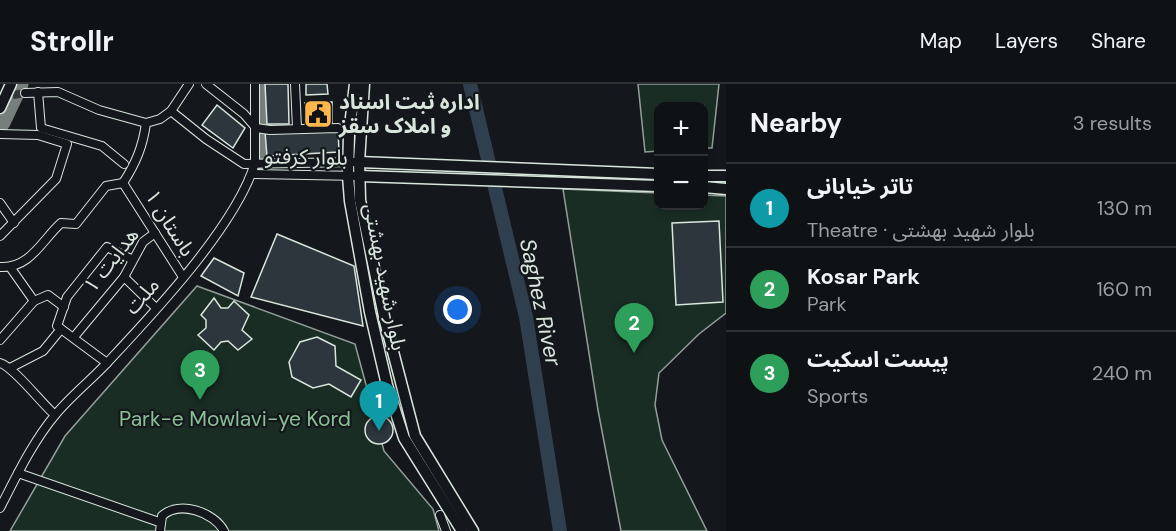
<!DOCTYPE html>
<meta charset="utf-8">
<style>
body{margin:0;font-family:"DM Sans","Noto Sans Arabic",sans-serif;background:#181b1e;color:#f1f3f6}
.controls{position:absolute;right:18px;top:18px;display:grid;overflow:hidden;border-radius:12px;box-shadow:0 3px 9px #0003}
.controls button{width:54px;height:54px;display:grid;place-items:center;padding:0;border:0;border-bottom:2px solid #2f3234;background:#0f1215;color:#f1f3f6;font:30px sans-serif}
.you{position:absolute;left:458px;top:226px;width:21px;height:21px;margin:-15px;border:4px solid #fff;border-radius:50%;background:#1a73e8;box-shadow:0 0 0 9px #1a73e833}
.badge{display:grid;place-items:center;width:39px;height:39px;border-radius:50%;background:#ffb74d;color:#fff;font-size:20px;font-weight:700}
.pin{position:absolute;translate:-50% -50px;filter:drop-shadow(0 2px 3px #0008)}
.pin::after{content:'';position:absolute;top:32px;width:21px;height:18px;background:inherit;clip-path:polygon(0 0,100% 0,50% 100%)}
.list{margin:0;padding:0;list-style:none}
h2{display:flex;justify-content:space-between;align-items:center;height:78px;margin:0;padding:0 24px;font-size:26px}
h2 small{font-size:20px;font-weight:400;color:#9b9ea0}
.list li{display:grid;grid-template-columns:39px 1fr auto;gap:18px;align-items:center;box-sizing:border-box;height:84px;padding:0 24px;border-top:2px solid #2f3234}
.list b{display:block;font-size:22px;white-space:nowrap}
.list p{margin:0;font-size:20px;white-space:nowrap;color:#9b9ea0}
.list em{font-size:20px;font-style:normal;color:#9b9ea0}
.map{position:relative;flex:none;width:726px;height:447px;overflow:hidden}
header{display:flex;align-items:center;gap:36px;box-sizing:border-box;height:84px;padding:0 30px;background:#0f1215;border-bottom:2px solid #2f3234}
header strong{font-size:28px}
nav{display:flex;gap:33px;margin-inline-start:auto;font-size:21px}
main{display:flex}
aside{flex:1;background:#0f1215}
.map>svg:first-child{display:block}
.green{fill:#1a2d24;stroke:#939e99;stroke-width:1.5}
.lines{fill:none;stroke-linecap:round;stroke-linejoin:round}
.river{stroke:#2f3f4d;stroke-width:14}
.taxiway{stroke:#767f7c;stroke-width:21}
.building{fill:#2c363c;stroke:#d8e6dc;stroke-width:1.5}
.minor-tunnel{stroke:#313739;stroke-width:8;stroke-dasharray:8 4;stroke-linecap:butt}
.minor-casing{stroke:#d8e6dc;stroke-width:10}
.major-casing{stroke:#d8e6dc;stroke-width:13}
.minor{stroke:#14181c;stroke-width:8}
.major{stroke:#14181c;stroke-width:10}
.labels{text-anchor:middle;stroke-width:4.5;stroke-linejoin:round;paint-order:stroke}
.poi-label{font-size:21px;font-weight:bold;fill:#d8e6dc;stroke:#14181c;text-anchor:start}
.street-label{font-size:21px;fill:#d8e6dc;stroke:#14181c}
.park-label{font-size:21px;fill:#8ac095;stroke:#14181c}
.water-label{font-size:22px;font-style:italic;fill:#d8e6dc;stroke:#14181c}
</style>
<header>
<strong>Strollr</strong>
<nav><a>Map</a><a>Layers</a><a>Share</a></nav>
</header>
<main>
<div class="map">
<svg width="726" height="447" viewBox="0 0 726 447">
<rect width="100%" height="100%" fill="#14181c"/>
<g class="green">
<path d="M638 0H719L712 64H704V22H658V67L645 68Z"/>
<path d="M563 105 658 109V122H704V111L726 112V229L699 250 659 289 655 321 662 356 707 447H621L598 326Z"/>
<path d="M197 202 355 260 384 367 433 425 439 447H10L65 352Z"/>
</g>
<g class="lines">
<path class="river" d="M470 0 526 233 560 447"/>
<g class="taxiway">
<path d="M0 38 18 0"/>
<path d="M261 79V0"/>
</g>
</g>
<g class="building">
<path d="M265 0H288L289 40H267Z"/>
<path d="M306 0H327L328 10 306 11Z"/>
<path d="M332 18V41L305 42V19Z"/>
<path d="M217 21 245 44 233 64 202 41Z"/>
<path d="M338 44 339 68 267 72 265 48Z"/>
<path d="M719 137 723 218 676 221 672 139Z"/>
<path d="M277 150 354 182 363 242 251 213Z"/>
<path d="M214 174 244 189 238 212 201 192Z"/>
<path d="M214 214 221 224H228L234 217 249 231 242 246 252 255 238 266 228 257 221 258 214 266 198 251 206 244V236L201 231Z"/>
<path d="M317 253 335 262 336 282 361 296 351 313 329 300 313 304 292 293 289 278 300 258Z"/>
<circle cx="379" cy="346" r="14"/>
</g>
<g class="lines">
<path class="minor-tunnel" d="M1 13 25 9"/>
<g class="minor-casing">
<g id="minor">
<path d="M206 0 244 30 256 44 270 46 338 44 349 50"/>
<path d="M295 0 297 44"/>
<path d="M38 8 41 44 102 62 124 80"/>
<path d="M25 9 58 8 99 26 146 39 160 35 171 27 189 0"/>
<path d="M171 27 206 55 244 80 354 78"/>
<path d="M0 50 38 51 67 60 56 95 0 152"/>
<path d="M252 90 359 92"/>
<path d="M123 99 183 193"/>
<path d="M123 99C136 79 143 62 146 39"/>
<path d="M0 119 14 139"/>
<path d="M0 183C30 185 42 156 61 139L76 140 106 102 123 99"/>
<path d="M10 183 34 217"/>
<path d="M124 193 156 224"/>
<path d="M74 253 124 193 143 158 155 149"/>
<path d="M0 256 34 217 48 211 64 223"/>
<path d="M0 279C14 283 41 319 55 331"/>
<path d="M107 279 57 242 67 213 107 163 131 175"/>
<path d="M10 284 43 267 61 245"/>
<path d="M18 389 159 438"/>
<path d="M0 424C16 393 33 357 56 330 71 312 91 296 107 279 153 230 236 142 255 79V0"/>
<path d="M440 431 446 447"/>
<path d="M160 447 162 432C179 416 214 428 224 447"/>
</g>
</g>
<g class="major-casing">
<g id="major">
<path d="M355 0 349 50 348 92 350 117 370 228 387 301 404 354 462 447"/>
<path d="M364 0 359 78 360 116 385 237 415 352 473 447"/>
<path d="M0 24 11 0"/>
<path d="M359 78 658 90"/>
<path d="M359 92 658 102"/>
<path d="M704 92H726"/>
<path d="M704 103 726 105"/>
</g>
</g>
<use href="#minor" class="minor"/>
<use href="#major" class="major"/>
</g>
<defs>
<g id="civic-square" transform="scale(1.5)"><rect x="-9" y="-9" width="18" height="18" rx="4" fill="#ffb74d" stroke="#14181c"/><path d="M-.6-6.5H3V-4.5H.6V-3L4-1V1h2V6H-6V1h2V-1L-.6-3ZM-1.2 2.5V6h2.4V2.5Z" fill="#111"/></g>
</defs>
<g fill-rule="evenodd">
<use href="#civic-square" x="318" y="30"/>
</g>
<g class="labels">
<g class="poi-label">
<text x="339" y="25">اداره ثبت اسناد<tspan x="339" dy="24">و املاک سقز</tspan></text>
</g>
<g class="street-label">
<text transform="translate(306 73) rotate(1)" y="7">بلوار کرفتو</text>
<text transform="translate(170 139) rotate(58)" y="7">باستان ۱</text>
<text transform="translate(111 176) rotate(-52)" y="7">هدایت ۱</text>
<text transform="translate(385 193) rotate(79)" y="7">بلوار شهید بهشتی</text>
<text transform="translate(142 212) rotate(-49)" y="7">ملت</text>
</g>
<g class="park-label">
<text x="235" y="342">Park-e Mowlavi-ye Kord</text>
</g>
<g class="water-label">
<text transform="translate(541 218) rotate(78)" y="8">Saghez River</text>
</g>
</g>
</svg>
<div class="controls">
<button>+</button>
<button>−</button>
</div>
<div class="you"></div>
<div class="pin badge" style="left:379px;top:347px;background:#0f9aa8">1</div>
<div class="pin badge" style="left:634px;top:269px;background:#2e9e5b">2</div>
<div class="pin badge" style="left:200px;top:316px;background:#2e9e5b">3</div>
</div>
<aside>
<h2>Nearby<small>3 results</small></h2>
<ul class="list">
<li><span class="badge" style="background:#0f9aa8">1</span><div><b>تاتر خیابانی</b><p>Theatre · بلوار شهید بهشتی</p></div><em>130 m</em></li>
<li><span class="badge" style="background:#2e9e5b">2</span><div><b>Kosar Park</b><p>Park</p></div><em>160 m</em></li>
<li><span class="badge" style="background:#2e9e5b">3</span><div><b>پیست اسکیت</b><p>Sports</p></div><em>240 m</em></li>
</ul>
</aside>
</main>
